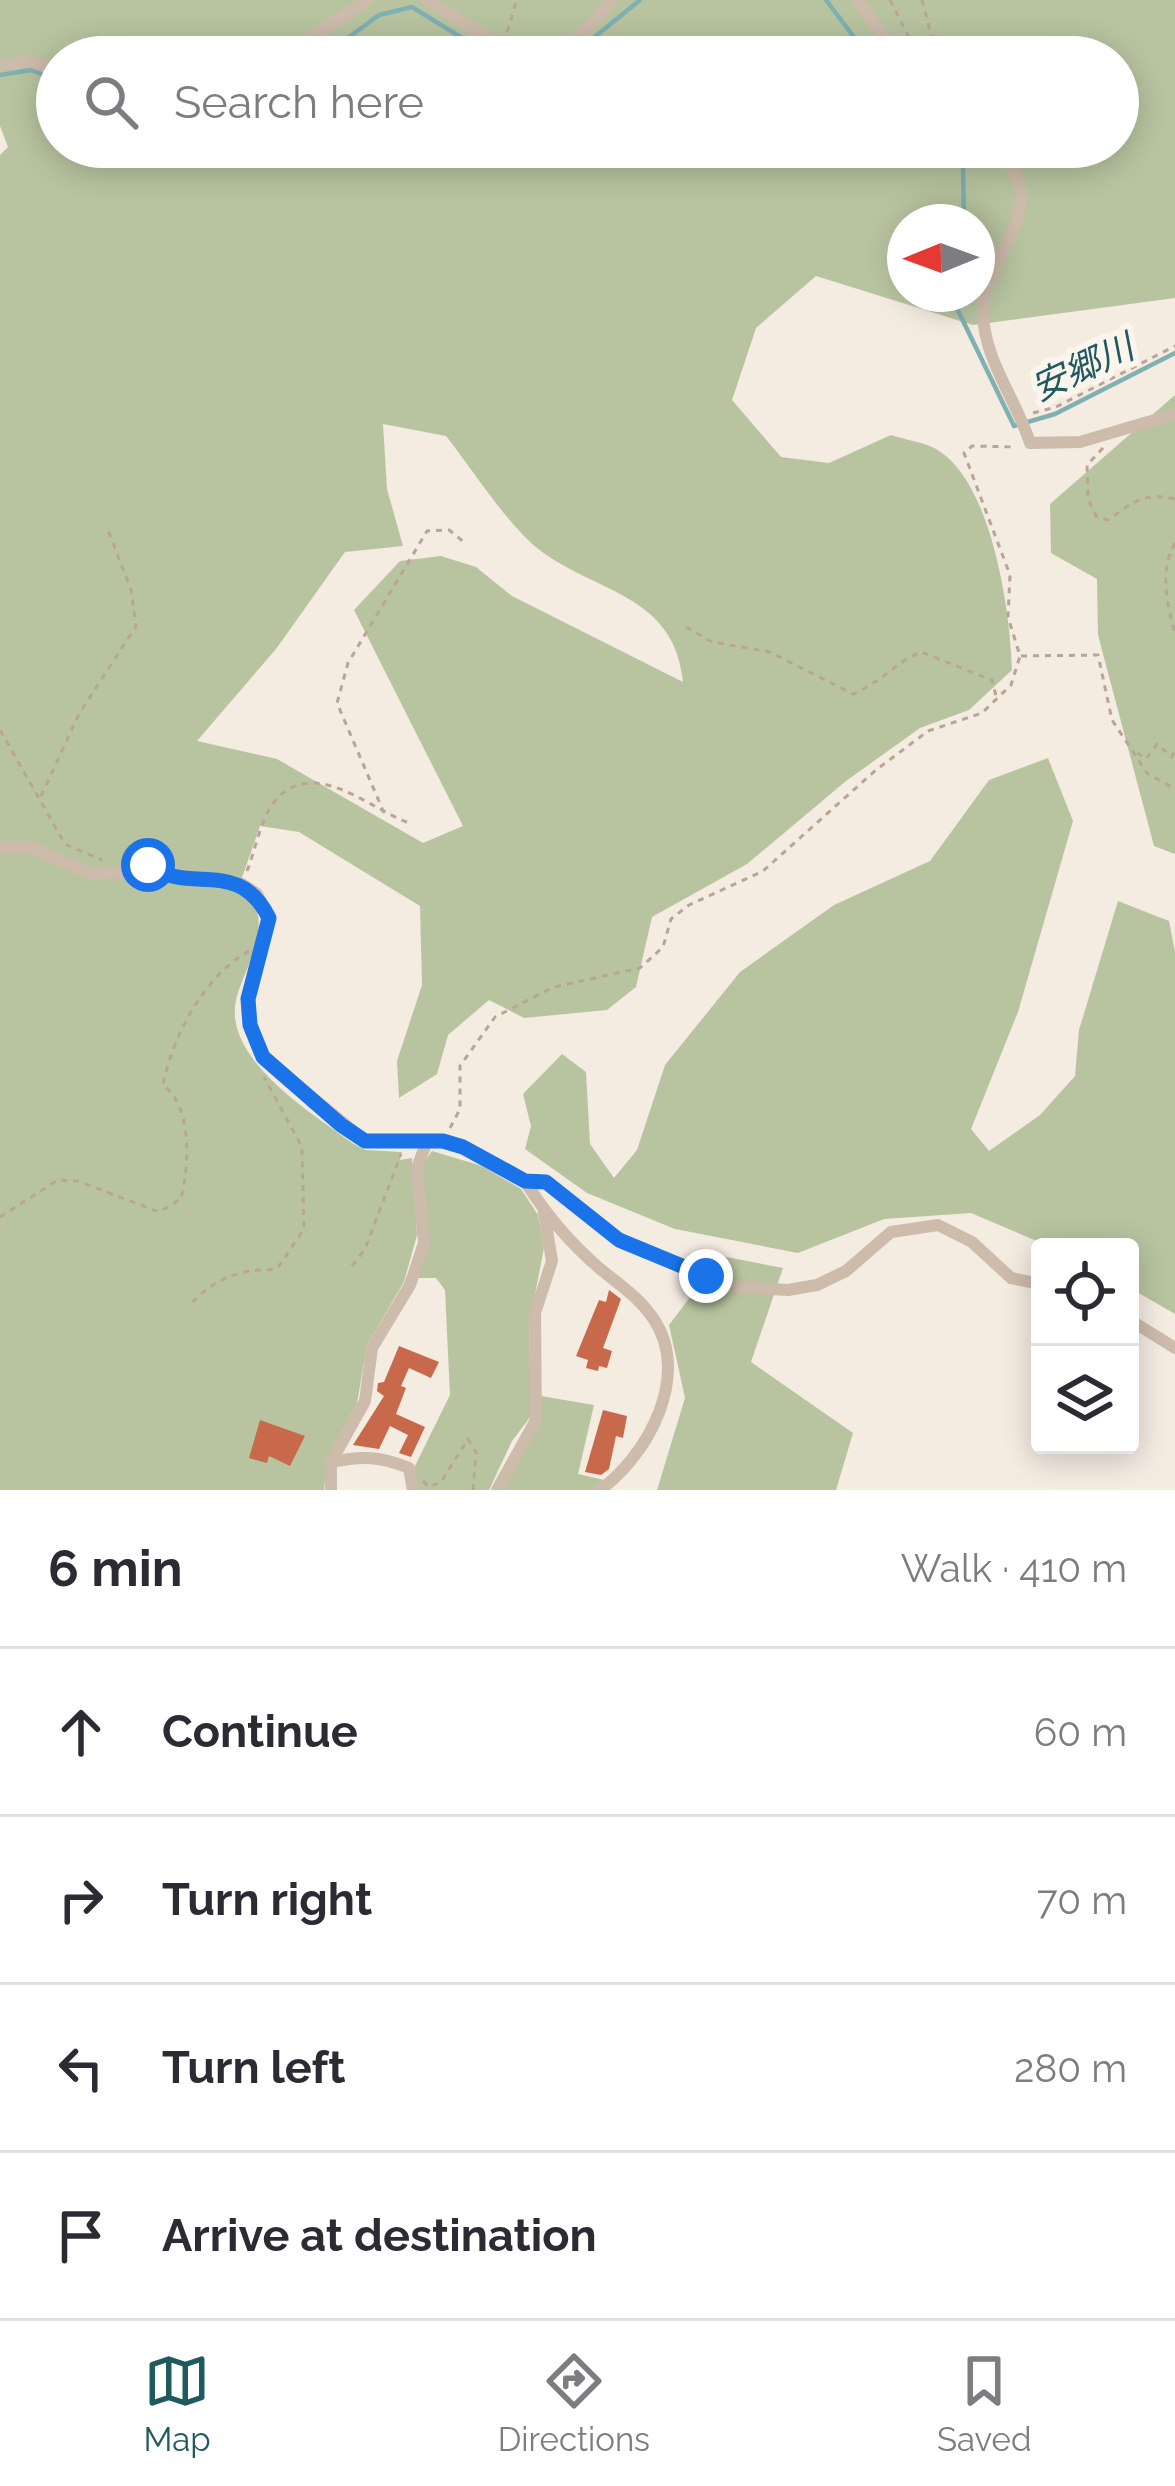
<!DOCTYPE html>
<meta charset="utf-8">
<style>
body{margin:0;font-family:Raleway,"Noto Sans JP",sans-serif;background:#f2f2f3;color:#2b2b33}
.controls{position:absolute;right:36px;bottom:36px;display:grid;overflow:hidden;border-radius:12px;box-shadow:0 6px 30px #0003}
.controls button{width:108px;height:108px;display:grid;place-items:center;padding:0;border:0;border-bottom:3px solid #e1e1e2;background:#fff;color:#2b2b33;font:60px sans-serif}
.compass{position:absolute;left:887px;top:204px;width:108px;height:108px;border-radius:50%;background:#fff;box-shadow:0 6px 30px #0003;rotate:269deg}
.stop{position:absolute;width:36px;height:36px;margin:-27px;border:9px solid #1a73e8;border-radius:50%;background:#fff}
.stop.end{background:#1a73e8;border-color:#fff;box-shadow:0 3px 12px #0008}
.list{margin:0;padding:0;list-style:none}
h2{display:flex;justify-content:space-between;align-items:center;height:156px;margin:0;padding:0 48px;font-size:51px}
h2 small{font-size:39px;font-weight:400;color:#7c7c81}
.list li{display:grid;grid-template-columns:78px 1fr auto;gap:36px;align-items:center;box-sizing:border-box;height:168px;padding:0 48px;border-top:3px solid #e1e1e2}
.list b{display:block;font-size:45px;white-space:nowrap}
.list em{font-size:39px;font-style:normal;color:#7c7c81}
.icon{flex:none;width:66px;height:66px;fill:none;stroke:currentColor;stroke-width:2;stroke-linecap:round;stroke-linejoin:round}
.map{position:relative;flex:none;width:1175px;height:1490px;overflow:hidden}
.search{position:absolute;background:#fff;box-shadow:0 6px 30px #0003;left:36px;right:36px;top:36px;height:132px;display:flex;align-items:center;gap:30px;box-sizing:border-box;padding:0 42px;border-radius:66px;color:#7c7c81;font-size:45px}
.sheet{height:828px;background:#fff}
nav{display:flex;justify-content:space-around;align-items:center;box-sizing:border-box;height:168px;border-top:3px solid #e1e1e2;background:#fff;font-size:33px;color:#7c7c81}
nav a{display:grid;justify-items:center;gap:6px}
nav .on{color:#1f5a5e}
.map>svg:first-child{display:block}
.green{fill:#b8c4a0;fill-rule:evenodd}
.lines{fill:none;stroke-linecap:round;stroke-linejoin:round}
.stream{stroke:#7fb0b2;stroke-width:4.5}
.building{fill:#c8694b}
.path{stroke:#b9a596;stroke-width:3;stroke-dasharray:6 6;stroke-linecap:butt}
.minor{stroke:#cdbbac;stroke-width:12}
.route{stroke:#1a73e8;stroke-width:15}
.labels{text-anchor:middle;stroke-width:12;stroke-linejoin:round;paint-order:stroke}
.water-label{font-size:36px;font-style:italic;fill:#1f5a5e;stroke:#fbf5ee}
</style>
<div class="map">
<svg width="1175" height="1490" viewBox="0 0 1175 1490">
<rect width="100%" height="100%" fill="#f4ebe1"/>
<g class="green">
<path d="M0 0H1175V298L973 325 816 276 756 328 732 400 781 457 829 463 891 435C905 440 923 442 936 449 992 481 1010 610 1012 670L969 710 920 728 846 781 747 864 652 917 636 987 607 1010 524 1018 489 1000 448 1035 437 1074 399 1098 397 1061 422 985 420 906 299 832 260 826 237 892 253 901C263 920 258 935 252 955 246 976 233 994 235 1017 240 1069 313 1114 352 1143L365 1150 402 1152 400 1160 412 1158 417 1235 404 1282 367 1345 357 1403 328 1456 324 1490H0V155L8 147 0 126ZM57 57H1118V147H57ZM905 222H977V294H905ZM383 424 446 436C472 469 497 509 527 539 582 593 674 587 683 682L512 596 476 567 441 556 400 561 354 610 463 826 423 843 277 759 197 741 276 649 345 552 403 546 387 489Z"/>
<path d="M1175 395V854L1154 846 1098 635 1097 579 1051 553 1050 504Z"/>
<path d="M1048 758 1073 821 1018 1012 971 1129 989 1151 1040 1115 1075 1076 1079 1030 1118 901 1169 921 1175 952V1314L1130 1288V1247H1051L971 1213 884 1219 798 1253 675 1229 587 1193 525 1149 531 1126 523 1094 562 1054 586 1072 590 1144 614 1178 637 1150 665 1065 740 972 834 905 930 861 989 780Z"/>
<path d="M432 1151 482 1166 521 1189 538 1215 544 1248 529 1325 531 1416 512 1441 489 1490H414L411 1474 450 1395 445 1290 436 1278H417L422 1165Z"/>
<path d="M721 1256 783 1268 751 1362 853 1433 836 1490H657L685 1398 669 1325Z"/>
<path d="M541 1396 594 1405 578 1474 609 1481 599 1490H500Z"/>
</g>
<g class="lines">
<g class="stream">
<path d="M826 0 869 57"/>
<path d="M322 57 379 15 412 7 493 57"/>
<path d="M570 57 640 0"/>
<path d="M0 75 31 70 57 80"/>
<path d="M950 147 963 167 964 222"/>
<path d="M950 294 1014 426 1055 414 1175 353"/>
</g>
</g>
<g class="building">
<path d="M609 1290 621 1299 603 1348 612 1351 607 1368 599 1366 598 1371 586 1368 588 1360 576 1356 599 1300 606 1302Z"/>
<path d="M399 1346 439 1362 431 1378 409 1368 401 1386 406 1388 396 1414 425 1427 411 1457 399 1453 408 1435 390 1426 379 1449 353 1445 384 1396 377 1391 378 1383 384 1382Z"/>
<path d="M603 1410 627 1416 623 1438 616 1436 609 1469 601 1475 585 1472Z"/>
<path d="M260 1420 305 1436 290 1466 269 1456 267 1463 249 1458Z"/>
</g>
<g class="lines">
<g class="path">
<path d="M890 0 919 57"/>
<path d="M922 0 937 57"/>
<path d="M507 32 517 0"/>
<path d="M1033 413 1056 407 1175 346"/>
<path d="M1103 448 1087 465 1088 499 1096 516 1108 520C1134 502 1142 492 1175 499"/>
<path d="M1175 543C1159 570 1167 604 1175 633"/>
<path d="M686 627 712 642 770 652 853 694C883 681 896 662 921 652L992 680 997 700"/>
<path d="M1021 656 1098 655 1112 720 1147 773 1175 789"/>
<path d="M0 730 65 844 102 860"/>
<path d="M1137 753 1146 759 1157 744 1172 757 1175 748"/>
<path d="M41 796 79 714 136 626 131 590 108 530"/>
<path d="M384 813 337 703 348 663 427 531 449 530 465 543"/>
<path d="M247 871C255 851 261 818 274 802 313 755 368 808 409 823"/>
<path d="M450 1128 460 1109V1066L495 1017 554 987 640 968 663 947 671 919 689 905 763 871 876 770 928 731 982 713 1011 685 1020 656 1008 617 1010 575 964 453 972 446 1016 447"/>
<path d="M0 1217 58 1180 78 1181 159 1212 181 1199C189 1166 193 1107 163 1085 172 1037 205 975 249 951"/>
<path d="M352 1266 365 1249 401 1154"/>
<path d="M192 1302C220 1276 239 1270 277 1269L304 1229 302 1147 264 1077"/>
<path d="M423 1481 429 1487 441 1482 468 1439 476 1452 473 1490"/>
</g>
<g class="minor">
<path d="M427 0C507 46 539 95 611 0"/>
<path d="M857 0 899 57"/>
<path d="M281 57 368 0"/>
<path d="M0 66 29 61 57 70"/>
<path d="M990 147C1065 200 980 257 983 313 984 360 1016 399 1030 443L1080 442 1175 414"/>
<path d="M0 847H30L91 874 155 870 242 884 257 894 269 918 248 999 250 1025 263 1057 365 1141H443L463 1147 525 1181 546 1182 619 1240 738 1287 788 1290 817 1285 846 1271 891 1232 938 1225 972 1242 1011 1278 1040 1284"/>
<path d="M525 1181C545 1213 569 1242 598 1267 618 1284 637 1295 653 1318 692 1375 648 1455 600 1490"/>
<path d="M1130 1320 1175 1348"/>
<path d="M331 1462C362 1456 380 1456 409 1468L413 1490"/>
<path d="M331 1490V1462L365 1401 372 1348 410 1285 424 1243 417 1168 427 1141"/>
<path d="M497 1490 536 1420 535 1313 552 1261 544 1213"/>
</g>
</g>
<g class="lines">
<path class="route" d="M148 865C192 896 238 856 269 918L248 999 250 1025 263 1057 341 1125 365 1141H443L463 1147 525 1181 546 1182 619 1240 706 1276"/>
</g>
<g class="labels">
<g class="water-label">
<text transform="translate(1082 367) rotate(-25)" y="13">安郷川</text>
</g>
</g>
</svg>
<div class="controls">
<button><svg class="icon" aria-label="locate" viewBox="0 0 24 24"><circle cx="12" cy="12" r="6"/><path d="M12 2v4M12 18v4M2 12h4M18 12h4"/></svg></button>
<button><svg class="icon" aria-label="layers" viewBox="0 0 24 24"><path d="M12 4l9 5-9 5-9-5zM3 14l9 5 9-5"/></svg></button>
</div>
<svg class="compass" viewBox="-18 -18 36 36"><path d="M0-13l5 13h-10z" fill="#e53935"/><path d="M0 13l5-13h-10z" fill="#7c7c81"/></svg>
<div class="stop" style="left:148px;top:865px"></div>
<div class="stop end" style="left:706px;top:1276px"></div>
<div class="search"><svg class="icon" aria-label="search" viewBox="0 0 24 24"><circle cx="10" cy="10" r="6"/><path d="M15 15l6 6"/></svg>Search here</div>
</div>
<section class="sheet">
<h2>6 min<small>Walk · 410 m</small></h2>
<ul class="list">
<li><svg class="icon" aria-label="ahead" viewBox="0 0 24 24"><path d="M12 20V5M6 11l6-6 6 6"/></svg><div><b>Continue</b></div><em>60 m</em></li>
<li><svg class="icon" aria-label="right" viewBox="0 0 24 24"><path d="M7 20v-9h11M14 6l5 5-5 5"/></svg><div><b>Turn right</b></div><em>70 m</em></li>
<li><svg class="icon" aria-label="left" viewBox="0 0 24 24"><path d="M17 20v-9H6M10 6l-5 5 5 5"/></svg><div><b>Turn left</b></div><em>280 m</em></li>
<li><svg class="icon" aria-label="arrive" viewBox="0 0 24 24"><path d="M6 21V4h12l-3 4 3 4H6"/></svg><div><b>Arrive at destination</b></div></li>
</ul>
</section>
<nav>
<a class="on"><svg class="icon" aria-label="map" viewBox="0 0 24 24"><path d="M3 6l6-2 6 2 6-2v14l-6 2-6-2-6 2zM9 4v14M15 6v14"/></svg>Map</a>
<a><svg class="icon" aria-label="directions" viewBox="0 0 24 24"><path d="M12 3l9 9-9 9-9-9zM9 14v-3h6M13 9l2 2-2 2"/></svg>Directions</a>
<a><svg class="icon" aria-label="saved" viewBox="0 0 24 24"><path d="M7 4h10v16l-5-4-5 4z"/></svg>Saved</a>
</nav>
